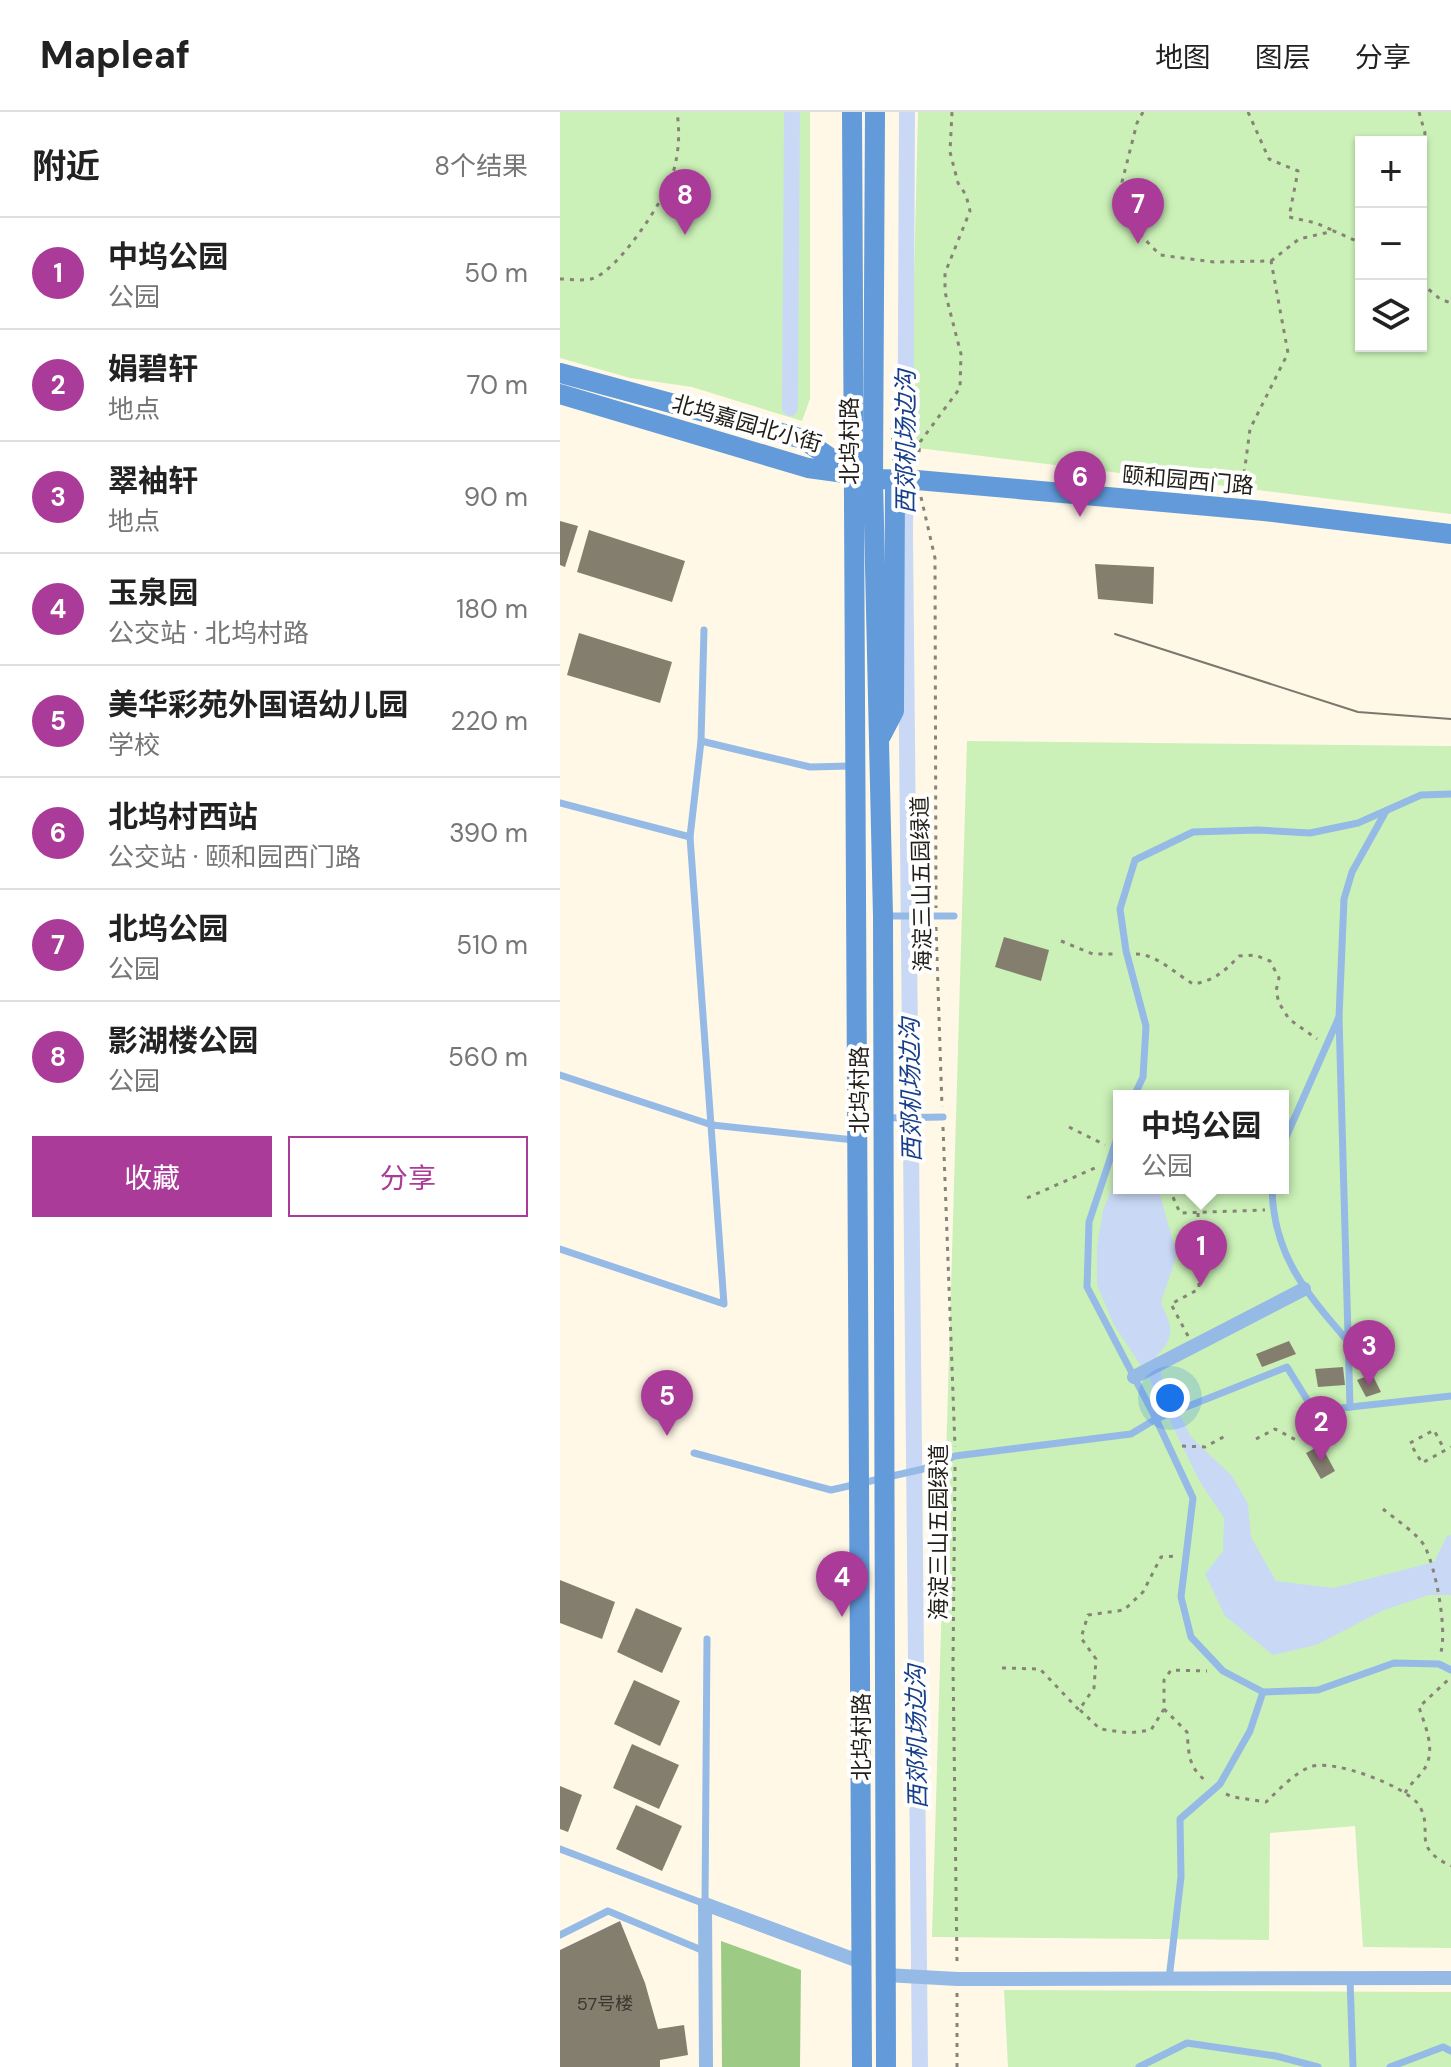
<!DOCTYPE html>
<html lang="zh">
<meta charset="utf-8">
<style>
body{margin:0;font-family:"DM Sans","Noto Sans SC",sans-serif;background:#f6f6f6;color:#222}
.controls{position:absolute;right:24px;top:24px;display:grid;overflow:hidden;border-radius:0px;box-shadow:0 2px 6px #0004}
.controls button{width:72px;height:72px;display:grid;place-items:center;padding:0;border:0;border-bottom:2px solid #e0e0e0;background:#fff;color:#222;font:40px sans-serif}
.you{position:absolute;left:610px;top:1286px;width:28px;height:28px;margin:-20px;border:6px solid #fff;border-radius:50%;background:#1a73e8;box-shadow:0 0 0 12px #1a73e833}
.badge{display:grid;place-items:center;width:52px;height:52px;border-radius:50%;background:#aa3b98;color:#fff;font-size:26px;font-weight:700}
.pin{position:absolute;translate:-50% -66px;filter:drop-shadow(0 2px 4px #0008)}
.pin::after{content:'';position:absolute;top:42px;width:28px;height:24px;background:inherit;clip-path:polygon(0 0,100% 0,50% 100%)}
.popup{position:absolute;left:553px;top:978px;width:176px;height:104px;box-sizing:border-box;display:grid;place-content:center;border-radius:0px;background:#fff;filter:drop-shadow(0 2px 6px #0005);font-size:26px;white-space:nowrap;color:#767676}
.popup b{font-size:30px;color:#222}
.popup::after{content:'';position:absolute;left:50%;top:100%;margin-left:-16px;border:16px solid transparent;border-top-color:#fff}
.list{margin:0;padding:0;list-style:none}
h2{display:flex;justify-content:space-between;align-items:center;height:104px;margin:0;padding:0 32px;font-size:34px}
h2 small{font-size:26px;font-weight:400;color:#767676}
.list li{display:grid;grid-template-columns:52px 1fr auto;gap:24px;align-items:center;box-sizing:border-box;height:112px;padding:0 32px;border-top:2px solid #e0e0e0}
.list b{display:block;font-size:30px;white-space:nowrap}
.list p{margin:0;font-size:26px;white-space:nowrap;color:#767676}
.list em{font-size:26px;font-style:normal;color:#767676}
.actions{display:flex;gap:16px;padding:24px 32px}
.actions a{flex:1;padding:18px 0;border:2px solid #aa3b98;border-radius:0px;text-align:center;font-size:28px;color:#aa3b98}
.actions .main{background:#aa3b98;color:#fff}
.icon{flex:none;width:44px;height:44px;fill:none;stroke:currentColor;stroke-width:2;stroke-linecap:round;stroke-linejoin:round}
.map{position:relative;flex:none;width:891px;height:1955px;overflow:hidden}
header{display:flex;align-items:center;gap:48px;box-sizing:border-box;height:112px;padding:0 40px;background:#fff;border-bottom:2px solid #e0e0e0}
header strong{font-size:38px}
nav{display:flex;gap:44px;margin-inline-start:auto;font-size:28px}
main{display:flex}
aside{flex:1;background:#fff}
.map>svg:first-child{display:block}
.green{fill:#cbf1b8;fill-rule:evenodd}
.forest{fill:#9dcb86}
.water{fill:#c9d9f5}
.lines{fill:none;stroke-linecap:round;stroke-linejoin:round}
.canal{stroke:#c9d9f5;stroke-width:16}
.building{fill:#847e6f}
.path{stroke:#878377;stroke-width:3;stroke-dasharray:4 6;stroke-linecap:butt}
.lane{stroke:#95bae6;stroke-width:7}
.street{stroke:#95bae6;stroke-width:14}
.secondary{stroke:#629ada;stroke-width:20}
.tram{stroke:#7b776c;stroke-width:2}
.labels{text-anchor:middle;stroke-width:8;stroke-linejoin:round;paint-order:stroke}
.number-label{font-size:18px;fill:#3a362e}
.street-label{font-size:22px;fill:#211e18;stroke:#fff}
.water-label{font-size:24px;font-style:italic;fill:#173e8b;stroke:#fff}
</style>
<header>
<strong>Mapleaf</strong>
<nav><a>地图</a><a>图层</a><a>分享</a></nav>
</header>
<main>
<aside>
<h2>附近<small>8个结果</small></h2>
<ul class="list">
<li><span class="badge">1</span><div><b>中坞公园</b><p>公园</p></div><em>50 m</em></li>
<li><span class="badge">2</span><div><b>娟碧轩</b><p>地点</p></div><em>70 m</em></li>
<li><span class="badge">3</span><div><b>翠袖轩</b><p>地点</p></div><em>90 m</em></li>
<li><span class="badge">4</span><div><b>玉泉园</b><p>公交站 · 北坞村路</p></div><em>180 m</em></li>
<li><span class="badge">5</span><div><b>美华彩苑外国语幼儿园</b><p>学校</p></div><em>220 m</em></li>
<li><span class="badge">6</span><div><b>北坞村西站</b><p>公交站 · 颐和园西门路</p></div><em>390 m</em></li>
<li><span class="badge">7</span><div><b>北坞公园</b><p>公园</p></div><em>510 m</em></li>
<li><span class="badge">8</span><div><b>影湖楼公园</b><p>公园</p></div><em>560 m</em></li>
</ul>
<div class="actions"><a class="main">收藏</a><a>分享</a></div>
</aside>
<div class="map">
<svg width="891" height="1955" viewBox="0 0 891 1955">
<rect width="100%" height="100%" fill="#fff8e7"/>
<g class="green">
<path d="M0 0H250V287L242 309 132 275 70 266 0 246Z"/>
<path d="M358 0H891V402L350 335ZM861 30V234H801V30Z"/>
<path d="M407 629 891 634V1836L803 1835 795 1714 710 1721 709 1828 372 1825ZM559 984H723V1076H559Z"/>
<path d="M444 1878 891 1880V1955H448Z"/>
</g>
<path class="forest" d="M161 1829 241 1858 240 1955H162Z"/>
<path class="water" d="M559 1060V1076H598L617 1143 601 1190C610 1213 618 1223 597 1243L602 1266 631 1325 672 1364 688 1392 691 1425 716 1469 773 1476 874 1450 887 1424 891 1423V1483H869L824 1498 756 1533 713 1543 665 1504 645 1462 663 1439 664 1406 640 1370 589 1266 554 1213 537 1173V1134L543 1098Z"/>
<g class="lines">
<g class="canal">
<path d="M347 0 345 423 360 1955"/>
<path d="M230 296 232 0"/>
</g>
</g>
<g class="building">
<path d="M0 409 18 414 5 455 0 453Z"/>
<path d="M29 418 125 449 112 490 17 460Z"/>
<path d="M535 452 594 455 593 492 538 487Z"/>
<path d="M19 521 112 550 100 591 7 563Z"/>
<path d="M444 825 489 838 481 869 435 855Z"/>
<path d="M729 1229 736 1242 702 1255 696 1242Z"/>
<path d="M783 1255 785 1273 758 1275 755 1257Z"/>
<path d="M812 1262 821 1280 806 1285 797 1268Z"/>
<path d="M761 1333 775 1359 761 1367 746 1341Z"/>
<path d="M0 1468 55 1490 42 1527 0 1511Z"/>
<path d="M76 1496 122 1516 102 1561 57 1540Z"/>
<path d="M74 1568 120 1589 100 1634 54 1612Z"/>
<path d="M72 1632 119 1653 99 1697 53 1676Z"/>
<path d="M0 1674 22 1683 8 1720 0 1717Z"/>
<path d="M76 1693 122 1714 102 1759 56 1737Z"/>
<path d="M60 1809 85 1871 98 1917 124 1913 128 1943 100 1948V1955H0V1838Z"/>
</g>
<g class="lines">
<g class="path">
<path d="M583 0 577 11 562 70 570 112 600 143 654 150 711 149 728 241 690 317 683 370"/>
<path d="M688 0 709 47 738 59 729 105 756 111 774 119"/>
<path d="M859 0 865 21 861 41"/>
<path d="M711 149 739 127 774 119 801 131"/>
<path d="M0 167C9 167 22 169 31 167 57 161 106 86 113 61 119 40 120 21 117 0"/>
<path d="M861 171 880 187 891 191"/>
<path d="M332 316 334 352"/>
<path d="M358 350 360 330 400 276 401 242 385 180V161L410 99 406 83 398 71 390 40 392 0"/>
<path d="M361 385 375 446 376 796"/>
<path d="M376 815 382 995"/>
<path d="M501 829 533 842H556"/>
<path d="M576 842C596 842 616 862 633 872 654 869 665 859 679 844L695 843 710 849 719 866 716 879 719 891 729 907 757 927"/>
<path d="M383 1015 395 1335"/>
<path d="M509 1015 545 1033"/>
<path d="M609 1076 620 1101 705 1098"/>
<path d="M467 1086 537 1055"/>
<path d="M628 1224 611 1192 639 1177 638 1101"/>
<path d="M696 1327 715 1317 740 1330"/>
<path d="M850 1331 874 1318 884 1337"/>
<path d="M622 1334 645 1335 667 1323"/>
<path d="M853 1336 862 1351 891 1335"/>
<path d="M395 1355 393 1553 397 1851"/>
<path d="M823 1397C834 1406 859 1423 865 1435 876 1457 887 1516 881 1540"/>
<path d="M442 1556 480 1557 519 1598 534 1576 536 1547 521 1526 528 1503 564 1498 583 1480 601 1445 616 1444"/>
<path d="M604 1597 627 1620C629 1642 628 1655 646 1669"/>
<path d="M520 1598 540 1617 569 1621 591 1618 604 1597V1568L611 1558 647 1559"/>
<path d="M845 1681C850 1672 859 1665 865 1656 876 1637 865 1614 859 1595L888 1568"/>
<path d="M666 1682 673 1685 706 1690C719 1678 733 1662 750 1655 772 1646 846 1674 859 1693 875 1720 849 1734 891 1754"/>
<path d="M397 1955V1879"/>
</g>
<g class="lane">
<path d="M141 629 250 655 291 654"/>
<path d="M0 691 130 725 164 1192 0 1137"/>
<path d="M130 725 141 629 144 518"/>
<path d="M324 804H394"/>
<path d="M779 905 790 1295"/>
<path d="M0 963 152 1013 294 1028"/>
<path d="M574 984 583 965 586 914 566 839 560 797 575 748 633 720 698 718 750 721 798 711 861 683 891 682"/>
<path d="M325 1006 383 1005"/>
<path d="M559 1020 529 1110 527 1175 596 1307 633 1386 621 1485 631 1525 663 1559 703 1580 758 1578 834 1551 879 1552 891 1558"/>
<path d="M723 1032 779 905 784 787 792 760 826 699"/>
<path d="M712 1076C713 1141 745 1180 786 1227"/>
<path d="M134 1341 271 1378 363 1357 395 1344 571 1322 596 1307 727 1255 754 1299 891 1284"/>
<path d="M0 1737 145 1792 147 1527"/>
<path d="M0 1823 48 1799 144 1839"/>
<path d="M790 1866 793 1955"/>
<path d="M609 1867 621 1765 620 1707 660 1672 690 1619 703 1580"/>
<path d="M579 1955 627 1931 716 1944 758 1955"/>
<path d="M830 1955 883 1935 891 1939"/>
</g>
<g class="street">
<path d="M574 1265 744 1177"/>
<path d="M326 1863 397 1867 891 1866"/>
<path d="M146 1955 145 1792 301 1850"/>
</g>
<g class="secondary">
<path d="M292 0 302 1955"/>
<path d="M315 0 313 367 323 804 326 1955"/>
<path d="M0 261 243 327 289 359"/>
<path d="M0 282 248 356 292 362 313 367 357 368 704 399 891 422"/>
<path d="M321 624 334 599 335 368"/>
</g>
<path class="tram" d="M555 522 798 600 891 607"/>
</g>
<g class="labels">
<g class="number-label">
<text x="45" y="1898">57号楼</text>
</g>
<g class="street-label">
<text transform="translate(187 311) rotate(16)" y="8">北坞嘉园北小街</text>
<text transform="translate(289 329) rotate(-90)" y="8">北坞村路</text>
<text transform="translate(628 368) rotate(5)" y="8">颐和园西门路</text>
<text transform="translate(361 772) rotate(-91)" y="8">海淀三山五园绿道</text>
<text transform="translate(299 978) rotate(-90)" y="8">北坞村路</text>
<text transform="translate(378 1420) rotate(-90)" y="8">海淀三山五园绿道</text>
<text transform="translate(301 1625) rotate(-90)" y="8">北坞村路</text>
</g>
<g class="water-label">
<text transform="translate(346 330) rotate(-90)" y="8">西郊机场边沟</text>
<text transform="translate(351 978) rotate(-91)" y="8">西郊机场边沟</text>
<text transform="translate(357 1625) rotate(-91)" y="8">西郊机场边沟</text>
</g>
</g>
</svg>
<div class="controls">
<button>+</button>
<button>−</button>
<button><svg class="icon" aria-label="layers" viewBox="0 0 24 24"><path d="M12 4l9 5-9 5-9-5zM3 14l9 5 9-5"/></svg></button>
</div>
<div class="you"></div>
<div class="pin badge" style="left:641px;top:1174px">1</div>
<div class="popup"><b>中坞公园</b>公园</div>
<div class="pin badge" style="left:761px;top:1350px">2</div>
<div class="pin badge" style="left:809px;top:1274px">3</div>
<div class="pin badge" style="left:282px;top:1505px">4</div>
<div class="pin badge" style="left:107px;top:1324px">5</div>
<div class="pin badge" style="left:520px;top:405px">6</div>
<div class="pin badge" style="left:578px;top:132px">7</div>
<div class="pin badge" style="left:125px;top:123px">8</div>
</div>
</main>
